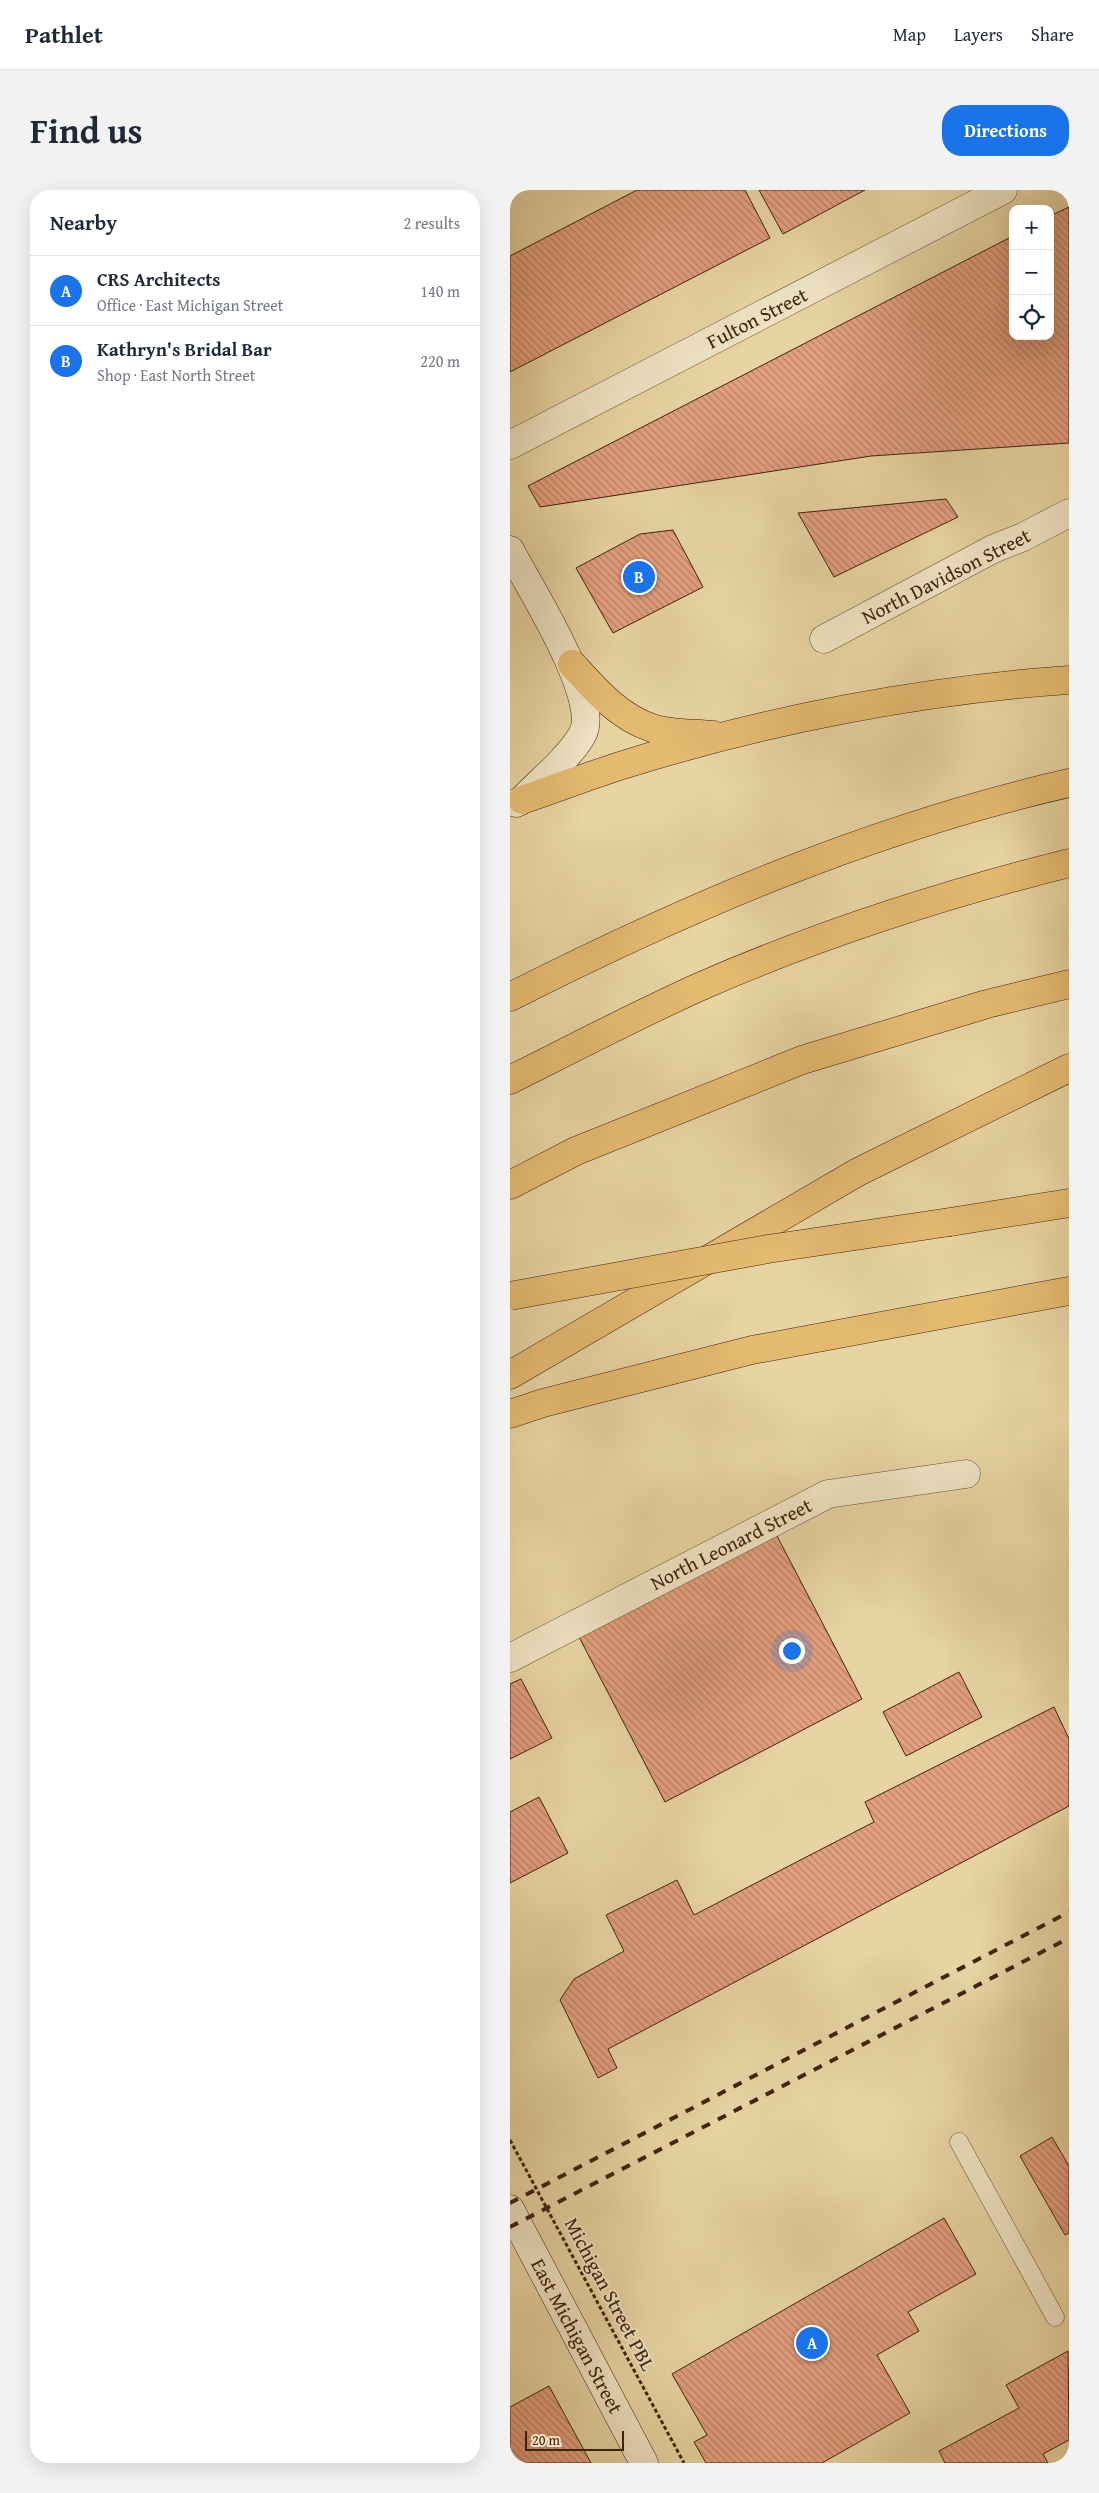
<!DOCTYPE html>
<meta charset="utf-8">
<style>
body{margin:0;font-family:"Gentium Book Plus",serif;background:#f2f2f3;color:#1f2937}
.controls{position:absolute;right:15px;top:15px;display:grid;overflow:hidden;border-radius:10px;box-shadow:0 5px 20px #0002}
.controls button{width:45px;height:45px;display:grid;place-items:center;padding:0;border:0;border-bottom:1px solid #e0e1e3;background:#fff;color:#1f2937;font:25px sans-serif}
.scale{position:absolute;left:15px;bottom:12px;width:99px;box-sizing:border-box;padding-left:5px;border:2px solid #40230c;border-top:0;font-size:14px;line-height:18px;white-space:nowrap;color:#40230c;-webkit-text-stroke:4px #efe3c3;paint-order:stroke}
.you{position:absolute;left:281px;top:1460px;width:18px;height:18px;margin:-12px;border:4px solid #fff;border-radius:50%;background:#1a73e8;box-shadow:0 0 0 8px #1a73e833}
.badge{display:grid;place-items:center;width:32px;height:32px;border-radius:50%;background:#1a73e8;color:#fff;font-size:16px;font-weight:700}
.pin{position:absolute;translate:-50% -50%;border:2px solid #fff;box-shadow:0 1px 5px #0006}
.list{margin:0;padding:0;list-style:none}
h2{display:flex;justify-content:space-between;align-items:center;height:65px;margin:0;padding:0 20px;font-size:21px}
h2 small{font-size:16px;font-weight:400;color:#747a83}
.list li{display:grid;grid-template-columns:32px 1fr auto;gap:15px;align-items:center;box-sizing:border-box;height:70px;padding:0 20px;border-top:1px solid #e0e1e3}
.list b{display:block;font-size:19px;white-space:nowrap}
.list p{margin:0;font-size:16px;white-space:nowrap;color:#747a83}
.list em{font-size:16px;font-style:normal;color:#747a83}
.icon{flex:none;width:28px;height:28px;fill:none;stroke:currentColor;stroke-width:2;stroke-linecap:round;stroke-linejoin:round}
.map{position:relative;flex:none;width:559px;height:2273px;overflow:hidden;border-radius:20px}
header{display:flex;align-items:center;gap:30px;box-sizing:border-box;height:70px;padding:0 25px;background:#fff;border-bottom:1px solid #e0e1e3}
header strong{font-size:24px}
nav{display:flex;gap:28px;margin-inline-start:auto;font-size:18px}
.intro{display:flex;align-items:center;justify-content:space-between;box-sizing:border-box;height:120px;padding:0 30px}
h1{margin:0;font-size:35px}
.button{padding:12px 22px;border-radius:20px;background:#1a73e8;color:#fff;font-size:18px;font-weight:700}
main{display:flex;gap:30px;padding:0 30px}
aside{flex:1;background:#fff;border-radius:20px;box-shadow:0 5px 20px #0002}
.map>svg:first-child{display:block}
.building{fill:url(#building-back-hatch);stroke:#40230c}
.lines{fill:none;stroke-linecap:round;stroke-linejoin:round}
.service-casing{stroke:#6a4f32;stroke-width:19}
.minor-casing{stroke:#6a4f32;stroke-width:29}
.secondary-casing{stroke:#40230c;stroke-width:29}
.motorway-casing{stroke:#40230c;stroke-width:29}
.path{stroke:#40230c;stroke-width:3;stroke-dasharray:4 2.5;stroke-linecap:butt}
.service{stroke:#efe3c3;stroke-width:18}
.minor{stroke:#efe3c3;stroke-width:28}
.secondary{stroke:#efe3c3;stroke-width:28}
.motorway{stroke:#e4ba71;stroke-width:28}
.rail{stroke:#40230c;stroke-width:4;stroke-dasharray:9 9;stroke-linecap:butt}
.motorway-bridge-casing{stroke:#40230c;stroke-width:29;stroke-linecap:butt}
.motorway-bridge{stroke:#e4ba71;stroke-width:28}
.labels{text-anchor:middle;stroke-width:4;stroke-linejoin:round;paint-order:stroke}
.street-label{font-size:20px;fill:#40230c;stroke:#efe3c3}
</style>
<header>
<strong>Pathlet</strong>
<nav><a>Map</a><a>Layers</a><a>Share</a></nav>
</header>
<div class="intro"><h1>Find us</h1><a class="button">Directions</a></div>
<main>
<aside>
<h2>Nearby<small>2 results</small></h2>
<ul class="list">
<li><span class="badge">A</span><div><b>CRS Architects</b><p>Office · East Michigan Street</p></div><em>140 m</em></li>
<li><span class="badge">B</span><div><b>Kathryn's Bridal Bar</b><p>Shop · East North Street</p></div><em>220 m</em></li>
</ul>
</aside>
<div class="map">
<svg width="559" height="2273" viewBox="0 0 559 2273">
<defs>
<pattern id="building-back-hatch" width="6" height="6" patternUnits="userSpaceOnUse" patternTransform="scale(1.25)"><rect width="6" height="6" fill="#e39f7e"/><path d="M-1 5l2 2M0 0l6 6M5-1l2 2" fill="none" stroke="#b98166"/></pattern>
</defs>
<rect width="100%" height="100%" fill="#e7d4a2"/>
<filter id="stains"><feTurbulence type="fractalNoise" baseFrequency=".004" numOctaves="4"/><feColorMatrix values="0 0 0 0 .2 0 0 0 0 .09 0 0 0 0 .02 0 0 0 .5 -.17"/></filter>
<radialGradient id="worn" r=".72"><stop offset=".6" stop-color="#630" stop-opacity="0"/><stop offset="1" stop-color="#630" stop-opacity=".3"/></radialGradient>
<g class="building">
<path d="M127 0H235L260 48 0 182V66Z"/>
<path d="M249 0H355L273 44Z"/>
<path d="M559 17V253L361 266 30 317 18 296 503 46V146H540V26Z"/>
<path d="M436 309 448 327 324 387 288 323Z"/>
<path d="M163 340 193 397 103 443 66 378 130 344Z"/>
<path d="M266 1344 352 1509 155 1612 69 1447Z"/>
<path d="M449 1482 472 1527 396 1566 373 1522Z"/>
<path d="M11 1489 42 1548 0 1569V1494Z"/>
<path d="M544 1517 559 1549V1616L98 1859 107 1878 88 1888 50 1810 64 1789 114 1761 96 1725 167 1690 184 1725 364 1632 355 1612Z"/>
<path d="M29 1607 58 1663 0 1693V1622Z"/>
<path d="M542 1947 559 1976V2043L555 2045 510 1966Z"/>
<path d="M434 2028 466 2084 398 2122 409 2141 367 2165 400 2223 312 2273H196L184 2252 197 2245 162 2184Z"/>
<path d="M558 2161 559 2250 533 2264 538 2273H435L429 2261 509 2218 496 2195Z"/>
<path d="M39 2196 81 2273H0V2217Z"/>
</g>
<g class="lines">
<g class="service-casing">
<path id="service" d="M449 1952 545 2127"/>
</g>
<g class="minor-casing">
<g id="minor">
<path d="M0 255 493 0"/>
<path d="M314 449 483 359 513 347 559 323"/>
<path d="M0 1468 318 1304 456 1284"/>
</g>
</g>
<g class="secondary-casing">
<g id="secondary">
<path d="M0 360C18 395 93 511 72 545 59 568 30 591 12 610L6 613"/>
<path d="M0 2019 134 2273"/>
</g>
</g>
<g class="motorway-casing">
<g id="motorway">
<path d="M62 474C85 499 108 527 142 538 160 544 184 543 203 545"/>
<path d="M12 610C47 598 81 585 116 574 257 530 411 500 559 490"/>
<path d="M0 807C180 716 362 638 559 593"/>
<path d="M0 890C62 859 123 827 187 798 307 745 432 705 559 673"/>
<path d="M0 995 66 961 292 870 477 814 559 794"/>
<path d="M440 1032 559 1013"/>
<path d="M0 1185 348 982 559 878"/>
<path d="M0 1224 33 1213 242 1160 559 1101"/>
</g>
</g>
<path class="path" d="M0 1950 174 2273"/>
<use href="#service" class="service"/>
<use href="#minor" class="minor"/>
<use href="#secondary" class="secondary"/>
<use href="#motorway" class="motorway"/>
<g class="rail">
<path d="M0 2013 559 1722"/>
<path d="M0 2037 559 1748"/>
</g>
<g class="motorway-bridge-casing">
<path id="motorway-bridge" d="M0 1106 258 1059 440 1032"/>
</g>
<use href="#motorway-bridge" class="motorway-bridge"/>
</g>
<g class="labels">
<g class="street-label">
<text transform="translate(247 128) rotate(-27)" y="7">Fulton Street</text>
<text transform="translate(436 386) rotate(-27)" y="7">North Davidson Street</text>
<text transform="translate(221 1354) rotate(-27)" y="7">North Leonard Street</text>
<text transform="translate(100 2104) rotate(62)" y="7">Michigan Street PBL</text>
<text transform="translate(67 2146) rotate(62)" y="7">East Michigan Street</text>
</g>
</g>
<rect width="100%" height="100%" filter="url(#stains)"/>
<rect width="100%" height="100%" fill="url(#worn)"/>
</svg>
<div class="controls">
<button>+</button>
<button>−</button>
<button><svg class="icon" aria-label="locate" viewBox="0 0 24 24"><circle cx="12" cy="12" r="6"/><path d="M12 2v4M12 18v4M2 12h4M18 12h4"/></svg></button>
</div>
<div class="scale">20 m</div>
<div class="you"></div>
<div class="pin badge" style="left:302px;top:2153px">A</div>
<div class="pin badge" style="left:129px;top:387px">B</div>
</div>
</main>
